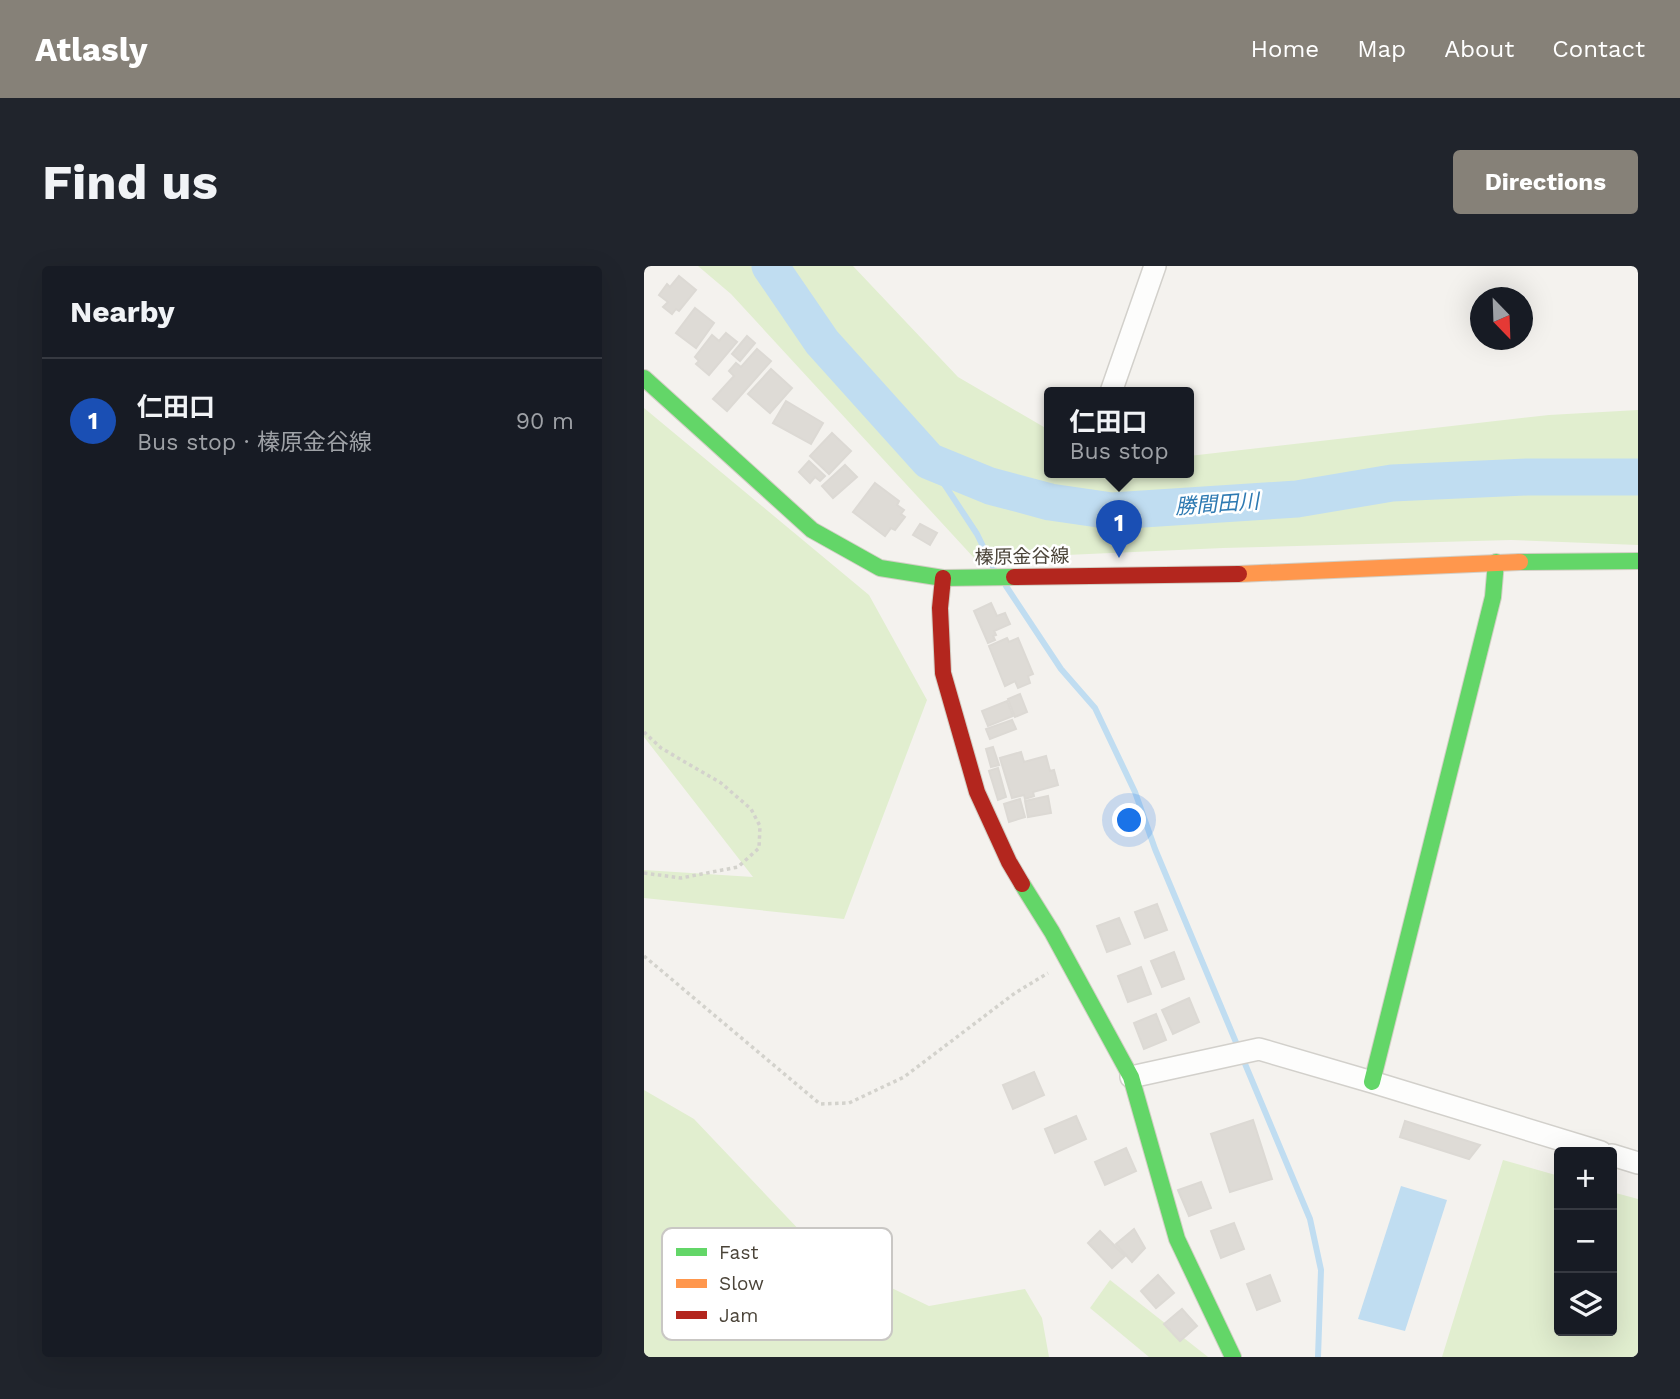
<!DOCTYPE html>
<meta charset="utf-8">
<style>
body{margin:0;font-family:"Work Sans","Noto Sans JP",sans-serif;background:#20242c;color:#f1f3f6}
.controls{position:absolute;right:21px;bottom:21px;display:grid;overflow:hidden;border-radius:7px;box-shadow:0 7px 28px #0002}
.controls button{width:63px;height:63px;display:grid;place-items:center;padding:0;border:0;border-bottom:2px solid #363941;background:#171b24;color:#f1f3f6;font:35px sans-serif}
.compass{position:absolute;left:826px;top:21px;width:63px;height:63px;border-radius:50%;background:#171b24;box-shadow:0 7px 28px #0002;rotate:157deg}
.you{position:absolute;left:486px;top:555px;width:24px;height:24px;margin:-18px;border:5px solid #fff;border-radius:50%;background:#1a73e8;box-shadow:0 0 0 10px #1a73e833}
.badge{display:grid;place-items:center;width:46px;height:46px;border-radius:50%;background:#868178;color:#fff;font-size:23px;font-weight:700}
.pin{position:absolute;translate:-50% -58px;filter:drop-shadow(0 2px 4px #0008)}
.pin::after{content:'';position:absolute;top:37px;width:24px;height:21px;background:inherit;clip-path:polygon(0 0,100% 0,50% 100%)}
.popup{position:absolute;left:400px;top:121px;width:150px;height:91px;box-sizing:border-box;display:grid;place-content:center;border-radius:7px;background:#171b24;filter:drop-shadow(0 2px 5px #0005);font-size:23px;white-space:nowrap;color:#9ea1a6}
.popup b{font-size:26px;color:#f1f3f6}
.popup::after{content:'';position:absolute;left:50%;top:100%;margin-left:-14px;border:14px solid transparent;border-top-color:#171b24}
.list{margin:0;padding:0;list-style:none}
h2{display:flex;justify-content:space-between;align-items:center;height:91px;margin:0;padding:0 28px;font-size:30px}
h2 small{font-size:23px;font-weight:400;color:#9ea1a6}
.list li{display:grid;grid-template-columns:46px 1fr auto;gap:21px;align-items:center;box-sizing:border-box;height:126px;padding:0 28px;border-top:2px solid #363941}
.list b{display:block;font-size:26px;white-space:nowrap}
.list p{margin:0;font-size:23px;white-space:nowrap;color:#9ea1a6}
.list em{font-size:23px;font-style:normal;color:#9ea1a6}
.icon{flex:none;width:38px;height:38px;fill:none;stroke:currentColor;stroke-width:2;stroke-linecap:round;stroke-linejoin:round}
.map{position:relative;flex:none;width:994px;height:1091px;overflow:hidden;border-radius:7px}
header{display:flex;align-items:center;gap:42px;box-sizing:border-box;height:98px;padding:0 35px;background:#868178;color:#fff}
header strong{font-size:33px}
nav{display:flex;gap:38px;margin-inline-start:auto;font-size:24px}
.intro{display:flex;align-items:center;justify-content:space-between;box-sizing:border-box;height:168px;padding:0 42px}
h1{margin:0;font-size:49px}
.button{padding:18px 32px;border-radius:7px;background:#868178;color:#fff;font-size:24px;font-weight:700}
main{display:flex;gap:42px;padding:0 42px}
aside{flex:1;background:#171b24;border-radius:7px;box-shadow:0 7px 28px #0002}
.map>svg:first-child{display:block}
.green{fill:#e1eecf}
.water{fill:#c0ddf1}
.lines{fill:none;stroke-linecap:round;stroke-linejoin:round}
.stream{stroke:#c0ddf1;stroke-width:6}
.river{stroke:#c0ddf1;stroke-width:37}
.building{fill:#dedbd6;stroke:#dcd9d4;stroke-width:2}
.street-casing{stroke:#d2d0cb;stroke-width:24}
.fast-casing{stroke:#d3cfc5;stroke-width:18}
.slow-casing{stroke:#d3cfc5;stroke-width:18}
.jam-casing{stroke:#d3cfc5;stroke-width:18}
.path{stroke:#d3d2cc;stroke-width:3.5;stroke-dasharray:3.5 3.5;stroke-linecap:butt}
.street{stroke:#fdfdfc;stroke-width:21}
.fast{stroke:#63d668;stroke-width:16}
.slow{stroke:#ff974d;stroke-width:16}
.jam{stroke:#b3261e;stroke-width:16}
.labels{text-anchor:middle;stroke-width:5;stroke-linejoin:round;paint-order:stroke}
.street-label{font-size:19px;fill:#4b4439;stroke:#fff}
.water-label{font-size:21px;font-style:italic;fill:#2e7ab2;stroke:#fff}
.key{fill:#fff;stroke:#c9c7c4;stroke-width:2}
.key-label{font-size:19px;fill:#4b4439}
</style>
<header>
<strong>Atlasly</strong>
<nav><a>Home</a><a>Map</a><a>About</a><a>Contact</a></nav>
</header>
<div class="intro"><h1>Find us</h1><a class="button">Directions</a></div>
<main>
<aside>
<h2>Nearby<small></small></h2>
<ul class="list">
<li><span class="badge" style="background:#1a4fb4">1</span><div><b>仁田口</b><p>Bus stop · 榛原金谷線</p></div><em>90 m</em></li>
</ul>
</aside>
<div class="map">
<svg width="994" height="1091" viewBox="0 0 994 1091">
<rect width="100%" height="100%" fill="#f4f2ee"/>
<g class="green">
<path d="M54 0H209L314 111 405 164V206H545V190L905 149 994 144V279L867 274 579 282 331 293 87 28Z"/>
<path d="M0 142 225 329 283 434 200 653 0 632V604L109 611 0 471Z"/>
<path d="M0 824 50 853 179 989 285 1040 381 1023 398 1052 405 1091H0Z"/>
<path d="M859 894 915 910V1065H968V926L994 933V1091H798Z"/>
<path d="M466 1014 564 1091H505L446 1042Z"/>
</g>
<path class="water" d="M757 920 803 934 761 1065 714 1053Z"/>
<g class="lines">
<g class="stream">
<path d="M285 195 333 268 350 303"/>
<path d="M362 320 417 403 451 442 491 526 511 583 666 953 677 1004 674 1091"/>
</g>
<path class="river" d="M126 0 178 76 285 195 346 220 406 236 468 245 653 233 748 217 883 211H994"/>
</g>
<g class="building">
<path d="M35 10 52 24 35 45 32 43 28 48 19 41 24 36 15 29 23 18 26 21Z"/>
<path d="M51 42 70 57 52 82 32 67Z"/>
<path d="M82 67 93 76 65 109 52 98 55 95 51 91 68 69 75 75Z"/>
<path d="M103 70 111 77 96 95 88 88Z"/>
<path d="M113 83 127 95 83 145 69 133 90 110 85 105 92 97 97 101Z"/>
<path d="M127 103 148 122 126 147 104 128Z"/>
<path d="M142 135 179 157 167 178 129 157Z"/>
<path d="M188 167 207 185 185 208 166 190Z"/>
<path d="M165 195 181 210 176 215 171 211 166 217 155 206Z"/>
<path d="M201 199 213 211 189 232 178 220Z"/>
<path d="M231 217 255 235 253 239 260 244 257 248 261 251 251 264 247 262 241 270 209 246Z"/>
<path d="M276 258 293 267 286 279 269 269Z"/>
<path d="M347 337 353 350 361 347 366 358 350 365 352 369 349 370 351 374 344 377 330 345Z"/>
<path d="M363 372 365 376 374 372 389 408 384 410 386 417 374 422 371 415 361 420 345 380Z"/>
<path d="M376 428 383 446 371 451 364 433Z"/>
<path d="M363 435 369 450 344 460 338 445Z"/>
<path d="M368 454 372 463 346 473 342 463Z"/>
<path d="M349 481 355 499 347 501 342 483Z"/>
<path d="M377 486 380 496 402 490 406 505 410 504 414 519 389 526 390 530 381 533 380 529 368 532 356 492Z"/>
<path d="M354 502 362 531 354 534 345 505Z"/>
<path d="M404 530 407 547 384 551 381 535Z"/>
<path d="M376 533 381 551 365 556 360 538Z"/>
<path d="M513 638 523 664 501 672 491 646Z"/>
<path d="M475 652 486 678 463 686 453 660Z"/>
<path d="M530 686 540 713 518 721 507 695Z"/>
<path d="M497 701 507 728 484 736 474 710Z"/>
<path d="M545 732 555 756 529 768 518 744Z"/>
<path d="M512 748 522 774 500 783 490 757Z"/>
<path d="M390 806 400 829 369 843 359 819Z"/>
<path d="M432 850 442 873 411 887 401 863Z"/>
<path d="M609 854 628 913 586 926 567 868Z"/>
<path d="M761 855 836 879 825 893 756 871Z"/>
<path d="M482 882 492 905 461 919 451 896Z"/>
<path d="M557 916 567 942 545 950 534 924Z"/>
<path d="M590 957 600 983 577 992 567 965Z"/>
<path d="M490 963 501 982 488 996 472 978Z"/>
<path d="M456 965 481 990 468 1002 444 977Z"/>
<path d="M514 1009 530 1027 512 1042 497 1025Z"/>
<path d="M626 1009 636 1035 613 1044 603 1018Z"/>
<path d="M538 1043 553 1060 536 1075 520 1058Z"/>
</g>
<g class="lines">
<g class="street-casing">
<g id="street">
<path d="M467 126 511 0"/>
<path d="M487 811 615 783 728 816 957 886"/>
<path d="M968 889 994 897"/>
</g>
</g>
<g class="fast-casing">
<g id="fast">
<path d="M0 112 168 264 236 302 299 312 370 311"/>
<path d="M876 296 994 295"/>
<path d="M378 618 408 666 487 811 533 973 589 1091"/>
<path d="M728 816 849 331 852 296"/>
</g>
</g>
<g class="slow-casing">
<path id="slow" d="M595 308 876 296"/>
</g>
<g class="jam-casing">
<g id="jam">
<path d="M370 311 595 308"/>
<path d="M299 312 296 342 299 407 333 526 365 596 378 618"/>
</g>
</g>
<g class="path">
<path d="M0 466 17 482 77 517 107 543 116 560 115 582 94 601 37 612 0 607"/>
<path d="M0 690 176 838 205 837 260 811 371 727 404 707"/>
</g>
<use href="#street" class="street"/>
<use href="#fast" class="fast"/>
<use href="#slow" class="slow"/>
<use href="#jam" class="jam"/>
</g>
<g class="labels">
<g class="street-label">
<text transform="translate(378 290) rotate(-1)" y="7">榛原金谷線</text>
</g>
<g class="water-label">
<text transform="translate(573 238) rotate(-4)" y="7">勝間田川</text>
</g>
</g>
<rect x="18" y="962" width="230" height="112" rx="10" class="key"/>
<rect x="32" y="982" width="31" height="8" fill="#63d668"/>
<rect x="32" y="1013" width="31" height="9" fill="#ff974d"/>
<rect x="32" y="1045" width="31" height="8" fill="#b3261e"/>
<g class="key-label">
<text x="75" y="993">Fast</text>
<text x="75" y="1024">Slow</text>
<text x="75" y="1056">Jam</text>
</g>
</svg>
<div class="controls">
<button>+</button>
<button>−</button>
<button><svg class="icon" aria-label="layers" viewBox="0 0 24 24"><path d="M12 4l9 5-9 5-9-5zM3 14l9 5 9-5"/></svg></button>
</div>
<svg class="compass" viewBox="-18 -18 36 36"><path d="M0-13l5 13h-10z" fill="#e53935"/><path d="M0 13l5-13h-10z" fill="#9ea1a6"/></svg>
<div class="you"></div>
<div class="pin badge" style="left:475px;top:292px;background:#1a4fb4">1</div>
<div class="popup"><b>仁田口</b>Bus stop</div>
</div>
</main>
